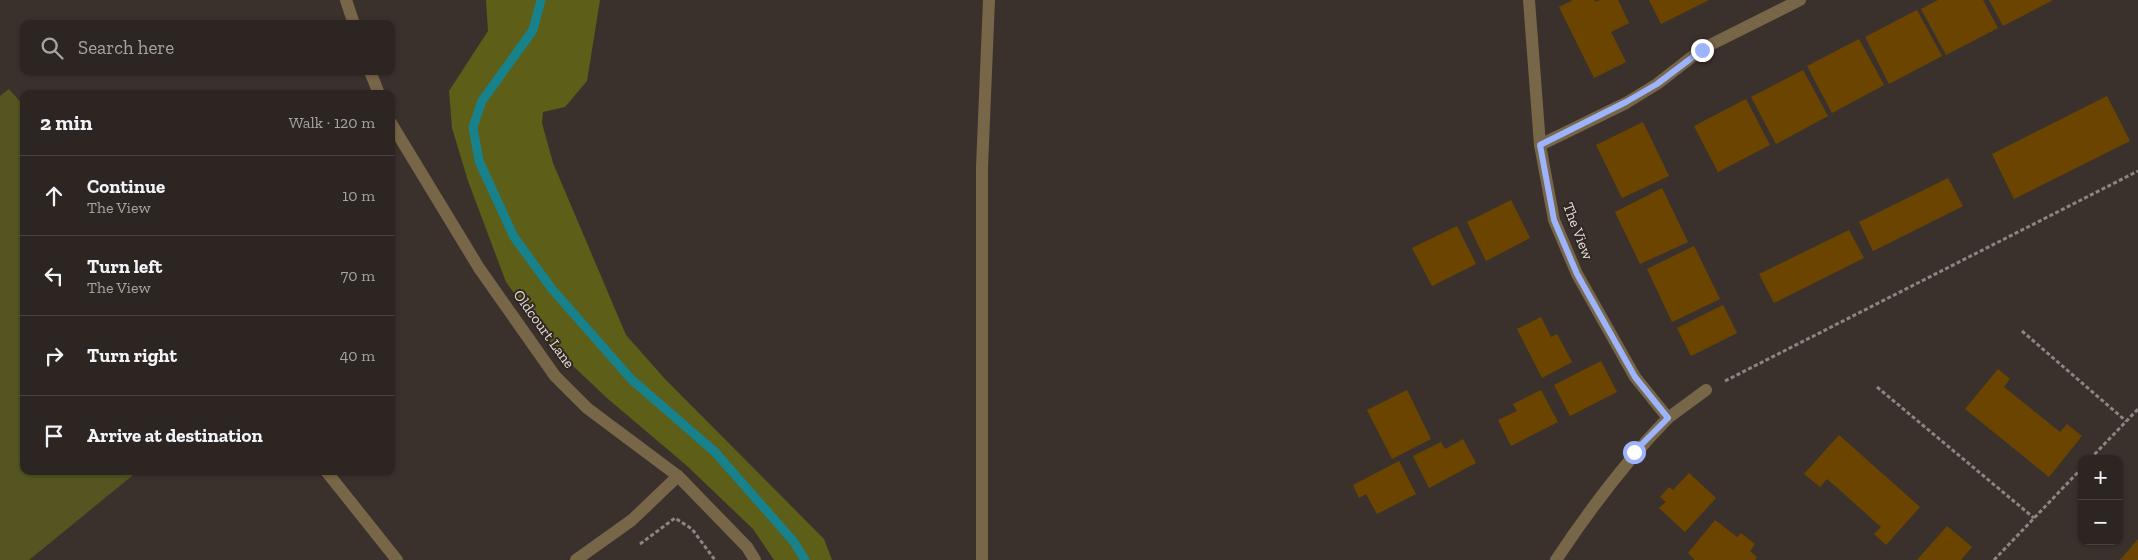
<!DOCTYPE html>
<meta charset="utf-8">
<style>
body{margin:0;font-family:"Zilla Slab",serif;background:#38312e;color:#f1f3f6}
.controls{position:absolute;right:15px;bottom:15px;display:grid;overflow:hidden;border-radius:10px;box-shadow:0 1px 4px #0004}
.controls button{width:45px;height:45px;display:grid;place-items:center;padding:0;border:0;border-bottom:1px solid #48423f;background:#2c2521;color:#f1f3f6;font:25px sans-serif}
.stop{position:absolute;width:15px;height:15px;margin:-11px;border:4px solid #9db4fd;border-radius:50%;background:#fff}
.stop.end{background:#9db4fd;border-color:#fff;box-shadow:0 1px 5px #0008}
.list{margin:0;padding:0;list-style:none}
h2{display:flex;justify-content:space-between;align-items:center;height:65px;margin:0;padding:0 20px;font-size:21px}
h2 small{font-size:16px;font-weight:400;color:#a6a5a5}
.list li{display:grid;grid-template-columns:32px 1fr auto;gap:15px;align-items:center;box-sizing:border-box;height:80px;padding:0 20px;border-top:1px solid #48423f}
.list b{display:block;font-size:19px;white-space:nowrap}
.list p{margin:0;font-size:16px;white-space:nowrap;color:#a6a5a5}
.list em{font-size:16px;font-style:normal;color:#a6a5a5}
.icon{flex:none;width:28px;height:28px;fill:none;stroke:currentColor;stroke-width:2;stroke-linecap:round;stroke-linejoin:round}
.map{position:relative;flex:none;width:2138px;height:560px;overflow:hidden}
.search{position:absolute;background:#2c2521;box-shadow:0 1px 4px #0004;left:20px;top:20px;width:375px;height:55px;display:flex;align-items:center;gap:12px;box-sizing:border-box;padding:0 18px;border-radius:10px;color:#a6a5a5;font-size:19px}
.panel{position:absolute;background:#2c2521;box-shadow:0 1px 4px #0004;left:20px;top:90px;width:375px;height:385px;border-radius:10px}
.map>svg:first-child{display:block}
.green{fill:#545521}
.forest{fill:#5d5e18}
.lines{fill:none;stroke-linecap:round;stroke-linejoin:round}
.stream{stroke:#17828c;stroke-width:9}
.building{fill:#6b4500}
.path{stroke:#8d8581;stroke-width:3;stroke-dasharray:4 2.5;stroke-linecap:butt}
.lane{stroke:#776647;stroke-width:12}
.street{stroke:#776647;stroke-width:12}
.route{stroke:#9db4fd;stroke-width:6}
.labels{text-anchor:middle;stroke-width:4;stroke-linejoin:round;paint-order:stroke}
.street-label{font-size:15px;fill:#e4dedb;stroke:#302722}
</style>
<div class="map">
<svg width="2138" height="560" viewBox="0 0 2138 560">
<rect width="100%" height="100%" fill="#3b312c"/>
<path class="green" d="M9 89 24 106V471H138L29 560H0V96Z"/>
<path class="forest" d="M486 0H600L587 81 565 107 543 112 542 123 553 163 626 335 665 379 824 539 832 560H774L753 529 686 465 608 399 554 348 506 282 468 181 452 128 449 91 488 31Z"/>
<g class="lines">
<path class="stream" d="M541 0 533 30 482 101 473 127 479 161 514 237 552 289 631 379 715 452 794 542 805 560"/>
</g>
<g class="building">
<path d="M1573 0H1594L1596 2 1600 0H1618L1629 23 1611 32 1626 62 1594 78 1559 7Z"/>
<path d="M1649 0H1709L1661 24Z"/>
<path d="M1938 0H1983L1998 28 1946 55 1921 9Z"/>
<path d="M1989 0H2053L2003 26Z"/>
<path d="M1917 10 1942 56 1889 84 1865 37Z"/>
<path d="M1859 39 1884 85 1832 113 1807 66Z"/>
<path d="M1803 70 1828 116 1776 144 1751 97Z"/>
<path d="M2107 96 2130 141 2014 199 1992 154Z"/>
<path d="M1746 99 1770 145 1718 172 1694 126Z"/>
<path d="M1643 122 1669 176 1622 198 1596 145Z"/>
<path d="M1948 178 1963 206 1873 251 1859 222Z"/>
<path d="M1662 188 1688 242 1640 264 1615 212Z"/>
<path d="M1511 200 1530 238 1486 261 1467 222Z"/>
<path d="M1457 226 1476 264 1432 286 1412 248Z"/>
<path d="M1849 230 1864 258 1774 303 1759 274Z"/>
<path d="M1694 246 1720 299 1672 322 1647 269Z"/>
<path d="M1723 305 1737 333 1691 356 1677 328Z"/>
<path d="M1541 317 1551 337 1557 334 1572 362 1542 378 1517 329Z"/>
<path d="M1601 361 1617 392 1570 416 1554 385Z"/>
<path d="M1998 369 2010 379 2004 387 2060 432 2067 424 2082 436 2049 477 1965 409Z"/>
<path d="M1407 390 1431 439 1392 459 1367 410Z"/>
<path d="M1541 390 1558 422 1511 446 1498 420 1517 411 1513 404Z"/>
<path d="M1839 435 1920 507 1886 545 1874 534 1881 527 1833 484 1827 479 1820 487 1804 474Z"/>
<path d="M1463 439 1476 463 1429 488 1413 456 1441 442 1445 449Z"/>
<path d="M1399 461 1416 494 1377 514 1366 494 1359 498 1353 485Z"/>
<path d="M1689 473 1716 498 1685 532 1659 508 1666 502 1660 497 1669 487 1673 490Z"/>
<path d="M1715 520 1737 537 1741 533 1755 544 1750 551 1757 557 1755 560H1695L1688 553Z"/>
<path d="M1947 526 1972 547 1961 560H1917Z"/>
<path d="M2138 539V560H2120Z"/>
</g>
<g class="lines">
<g class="path">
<path d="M2022 331 2126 421"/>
<path d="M1725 381 2138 171"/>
<path d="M1877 387 2034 518"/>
<path d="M2090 459 2138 409"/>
<path d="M640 544 675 518 692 529 715 560"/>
<path d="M1994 560 2082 468"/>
</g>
<g class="lane">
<path d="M326 471 397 560"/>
<path d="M576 560 632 520 678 476"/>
<path d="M982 560V167L989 0"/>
</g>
<g class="street">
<path d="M346 0 354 24"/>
<path d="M1529 0 1540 145 1554 220 1577 274 1635 377 1668 418C1625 462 1590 509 1556 560"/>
<path d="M370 71 379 94"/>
<path d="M391 123 479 268 555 376 587 408 678 476 747 547 755 560"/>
<path d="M1540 145 1626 103 1657 84 1702 49 1800 0"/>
<path d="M1668 418 1706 390"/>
</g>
</g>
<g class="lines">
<path class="route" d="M1634 452 1668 418 1635 377 1577 274 1554 220 1540 145 1626 102 1657 84 1702 50"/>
</g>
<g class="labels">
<g class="street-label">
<text transform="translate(1578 231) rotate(69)" y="5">The View</text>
<text transform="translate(544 329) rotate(54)" y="5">Oldcourt Lane</text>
</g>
</g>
</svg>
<div class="controls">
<button>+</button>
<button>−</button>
</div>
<div class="stop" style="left:1634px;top:452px"></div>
<div class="stop end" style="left:1702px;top:50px"></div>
<div class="search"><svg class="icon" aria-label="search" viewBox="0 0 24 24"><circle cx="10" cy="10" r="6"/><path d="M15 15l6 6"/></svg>Search here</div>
<section class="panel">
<h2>2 min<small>Walk · 120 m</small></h2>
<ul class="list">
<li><svg class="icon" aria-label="ahead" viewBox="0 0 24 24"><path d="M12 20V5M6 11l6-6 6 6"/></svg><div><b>Continue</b><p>The View</p></div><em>10 m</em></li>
<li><svg class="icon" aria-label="left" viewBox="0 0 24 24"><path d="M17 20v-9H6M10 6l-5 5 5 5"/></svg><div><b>Turn left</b><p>The View</p></div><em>70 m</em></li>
<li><svg class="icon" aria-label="right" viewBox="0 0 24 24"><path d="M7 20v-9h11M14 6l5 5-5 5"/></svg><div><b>Turn right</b></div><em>40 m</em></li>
<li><svg class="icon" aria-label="arrive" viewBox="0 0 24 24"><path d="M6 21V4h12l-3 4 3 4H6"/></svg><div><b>Arrive at destination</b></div></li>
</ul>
</section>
</div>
